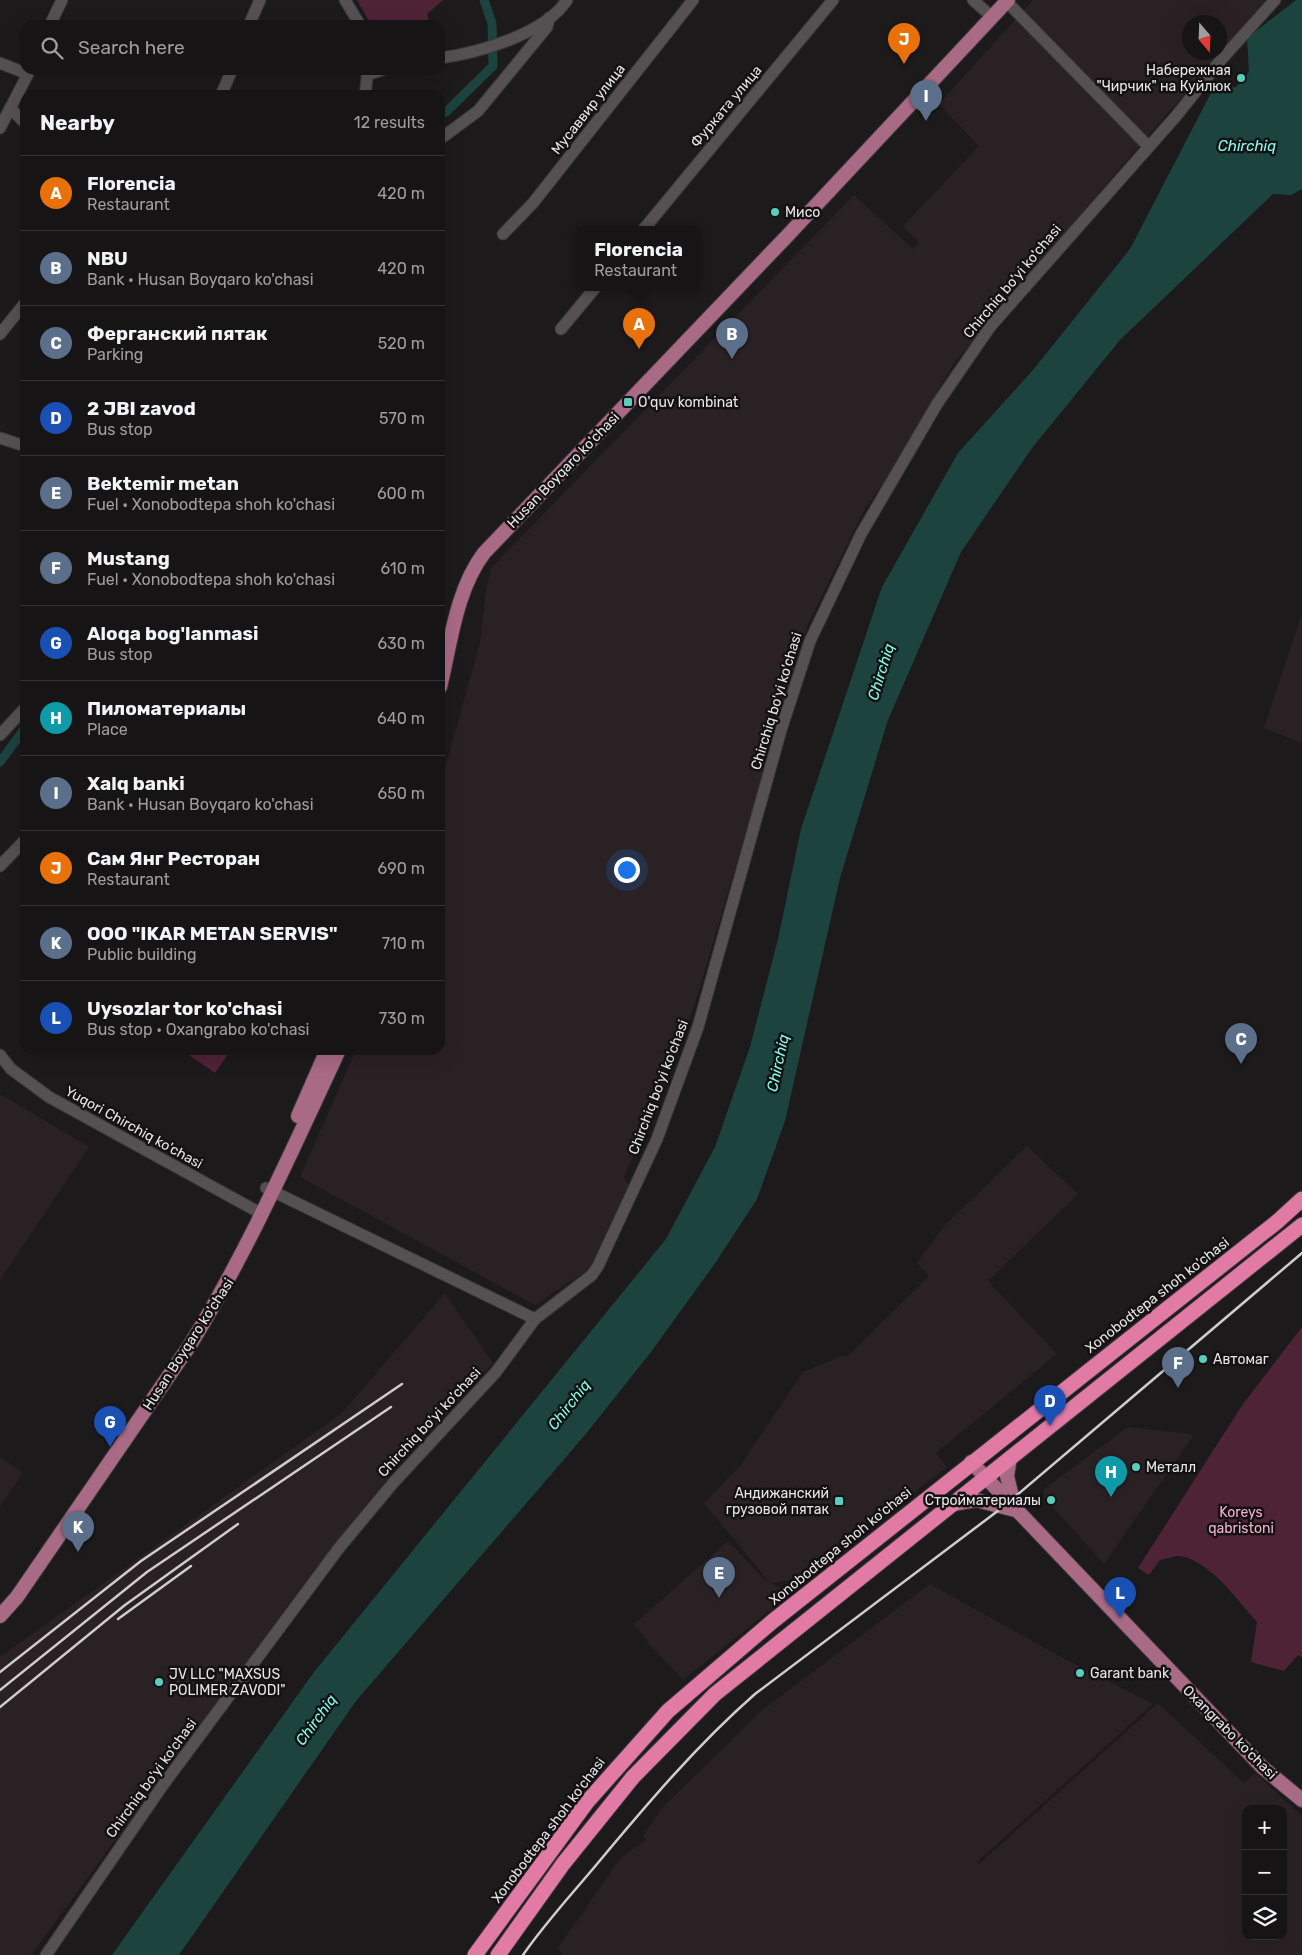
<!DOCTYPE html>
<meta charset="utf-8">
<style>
body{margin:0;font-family:Rubik,sans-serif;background:#1f1d1d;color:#f1f3f6}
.controls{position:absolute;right:15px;bottom:15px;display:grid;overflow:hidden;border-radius:10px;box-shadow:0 5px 20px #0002}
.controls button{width:45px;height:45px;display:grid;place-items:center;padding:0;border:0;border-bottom:1px solid #353334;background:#161414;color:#f1f3f6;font:25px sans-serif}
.compass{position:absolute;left:1182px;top:15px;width:45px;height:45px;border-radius:50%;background:#161414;box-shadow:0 5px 20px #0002;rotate:161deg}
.you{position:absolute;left:626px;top:869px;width:18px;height:18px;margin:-12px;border:4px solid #fff;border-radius:50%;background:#1a73e8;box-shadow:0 0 0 8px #1a73e833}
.badge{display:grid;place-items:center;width:32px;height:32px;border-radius:50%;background:#0f766e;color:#fff;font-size:16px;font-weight:700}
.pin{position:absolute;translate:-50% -41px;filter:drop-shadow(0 1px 2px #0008)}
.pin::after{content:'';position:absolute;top:26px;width:18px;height:15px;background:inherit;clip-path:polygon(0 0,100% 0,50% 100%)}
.popup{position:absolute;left:576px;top:226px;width:125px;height:65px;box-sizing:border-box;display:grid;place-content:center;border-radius:10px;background:#161414;filter:drop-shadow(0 1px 4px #0005);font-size:16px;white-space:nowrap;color:#9e9ea0}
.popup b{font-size:19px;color:#f1f3f6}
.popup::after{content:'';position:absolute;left:50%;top:100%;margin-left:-10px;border:10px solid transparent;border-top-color:#161414}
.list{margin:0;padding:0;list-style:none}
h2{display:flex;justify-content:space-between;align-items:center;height:65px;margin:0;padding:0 20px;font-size:21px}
h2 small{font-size:16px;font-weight:400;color:#9e9ea0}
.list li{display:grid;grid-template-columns:32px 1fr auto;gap:15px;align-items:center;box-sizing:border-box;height:75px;padding:0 20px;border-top:1px solid #353334}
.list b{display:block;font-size:19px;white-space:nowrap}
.list p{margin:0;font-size:16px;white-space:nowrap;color:#9e9ea0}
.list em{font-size:16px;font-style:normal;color:#9e9ea0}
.icon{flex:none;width:28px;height:28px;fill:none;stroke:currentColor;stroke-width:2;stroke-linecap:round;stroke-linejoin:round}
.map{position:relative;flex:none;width:1302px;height:1955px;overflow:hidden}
.search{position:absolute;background:#161414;box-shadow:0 5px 20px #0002;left:20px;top:20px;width:425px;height:55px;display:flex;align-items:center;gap:12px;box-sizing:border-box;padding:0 18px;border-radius:15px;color:#9e9ea0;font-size:19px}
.panel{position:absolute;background:#161414;box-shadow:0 5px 20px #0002;left:20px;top:90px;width:425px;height:965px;border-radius:15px}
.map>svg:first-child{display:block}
.built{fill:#2a2124;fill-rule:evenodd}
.green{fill:#4f2336}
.water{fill:#1c433e}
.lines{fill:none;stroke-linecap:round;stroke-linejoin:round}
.canal{stroke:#1c433e;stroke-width:9}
.minor-casing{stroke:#393637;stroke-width:13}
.major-casing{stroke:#393637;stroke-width:16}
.highway-casing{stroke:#393637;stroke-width:17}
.minor{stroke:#555153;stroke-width:11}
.major{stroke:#a96a85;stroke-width:14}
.highway{stroke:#e17ba6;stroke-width:15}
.rail{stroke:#cecccc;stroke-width:2.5}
.poi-dot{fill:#59cebf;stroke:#141112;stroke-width:2}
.labels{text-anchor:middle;stroke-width:5;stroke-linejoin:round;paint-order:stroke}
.poi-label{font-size:14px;fill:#e7e5e5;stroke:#141112;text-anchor:start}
.street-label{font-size:14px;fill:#e7e5e5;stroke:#141112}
.park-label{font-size:14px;fill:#f6b1cb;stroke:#141112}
.water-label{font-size:15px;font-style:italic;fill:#81feed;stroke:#141112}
</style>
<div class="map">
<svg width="1302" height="1955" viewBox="0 0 1302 1955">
<rect width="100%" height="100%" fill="#1d1a1b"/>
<g class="built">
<path d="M1033 0H1270L1158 124 954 363 893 469 864 510 806 628 700 987 676 1059 624 1177 628 1185 590 1268 535 1305 300 1177 356 1050H440V786L480 643 486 590 491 568 854 195 913 249 919 242 903 226 979 146 939 104ZM1190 22H1220V52H1190Z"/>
<path d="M1302 613V743L1264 728Z"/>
<path d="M0 1094 89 1147 0 1280Z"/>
<path d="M1027 1146 1078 1194 988 1281 1057 1354 936 1453 947 1467 804 1578 771 1583 790 1594 683 1680 650 1645 634 1624 728 1541 765 1580 770 1583 704 1503 740 1466 803 1372 845 1355 847 1357 929 1276 917 1263 945 1225Z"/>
<path d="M445 1293 493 1363 392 1473 310 1575 31 1955H0V1657L342 1413Z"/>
<path d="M1128 1427 1191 1434 1193 1436 1104 1564 1043 1496 1044 1489Z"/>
<path d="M0 1457 23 1473 0 1506Z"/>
<path d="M930 1584 1065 1659 1153 1704 977 1862 978 1865 1158 1703 1244 1783 1255 1773 1302 1816V1955H563L558 1948 621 1857 646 1840 643 1836 661 1809 761 1711ZM1246 1809H1283V1936H1246Z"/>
</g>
<g class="green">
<path d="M357 0H443L427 14 430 25H371Z"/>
<path d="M188 1050H222L228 1054 215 1073 186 1053Z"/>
<path d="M1302 1327V1657L1298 1655 1284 1671 1251 1662 1257 1622C1238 1601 1209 1559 1179 1556 1173 1556 1166 1559 1160 1560L1149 1575 1138 1568 1243 1404Z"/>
</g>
<path class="water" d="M1296 0H1302V189L1291 195 1273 194 1120 340 1032 448 961 552 888 720 840 878 785 1121 757 1199 716 1262 651 1352 585 1435 356 1701 179 1955H112L314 1672 666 1239 715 1147 750 1047 778 939 801 829 882 587 958 453 1033 370 1130 249 1212 91 1236 87 1249 72 1247 38Z"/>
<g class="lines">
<g class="canal">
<path d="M440 115 446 112 493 66 492 23 484 0"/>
<path d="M0 762 25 728"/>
</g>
<g class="minor-casing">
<g id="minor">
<path d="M345 0 360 25"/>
<path d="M973 0 992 17"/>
<path d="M1005 0 1148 146"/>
<path d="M50 25 62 0"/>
<path d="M249 25 260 0"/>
<path d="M440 58C478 53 545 34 567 0"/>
<path d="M0 63 28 74"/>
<path d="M367 75 382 70"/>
<path d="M221 95 232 70"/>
<path d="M365 95 368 70"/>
<path d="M10 108 25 123"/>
<path d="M0 128 30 70"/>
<path d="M440 139 478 111 547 27 549 18"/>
<path d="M643 230 833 0"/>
<path d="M503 234 533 203 693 0"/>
<path d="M561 329 595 288"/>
<path d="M0 334 25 303"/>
<path d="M0 438 25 446"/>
<path d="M0 735 25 708"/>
<path d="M0 866 25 840"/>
<path d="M0 1055 11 1069 49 1097 262 1214"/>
<path d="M266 1188 535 1319"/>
<path d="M46 1955 163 1785 339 1548 394 1482 496 1372 535 1319 592 1275 598 1266 657 1139 698 1027 781 730 810 641 861 534 937 404 990 327 1177 115 1220 61 1275 0"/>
</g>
</g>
<g class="major-casing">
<g id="major">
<path d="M440 687C451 642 456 590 484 553L789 234 1008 0"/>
<path d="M298 1116 327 1050"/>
<path d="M1010 1458 1007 1476 1014 1505"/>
<path d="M971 1462 1262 1767 1302 1800"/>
<path d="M953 1504 976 1500 1015 1510"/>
<path d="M0 1616 17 1597 190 1345C248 1251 292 1150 339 1050"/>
</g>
</g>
<g class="highway-casing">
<g id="highway">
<path d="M475 1955 587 1802 668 1711 773 1621 1278 1221 1302 1199"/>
<path d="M498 1955 563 1864 633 1777 715 1694 1302 1225"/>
</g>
</g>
<use href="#minor" class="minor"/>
<use href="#major" class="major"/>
<use href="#highway" class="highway"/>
<g class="rail">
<path d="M118 1619 191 1566"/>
<path d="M0 1672 141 1561 402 1384"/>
<path d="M0 1690 147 1572 391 1407"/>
<path d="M0 1707 125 1605 238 1524"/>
<path d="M523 1955C545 1923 572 1894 597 1864 647 1804 697 1745 755 1694L1003 1507 1302 1253"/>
</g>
</g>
<g class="poi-dot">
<circle cx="1241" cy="78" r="5"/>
<circle cx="775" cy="212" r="5"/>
<rect x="623" y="397" width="10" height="10" rx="2.5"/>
<circle cx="1203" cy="1359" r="5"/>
<circle cx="1136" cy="1467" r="5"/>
<circle cx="1051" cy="1500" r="5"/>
<rect x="834" y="1496" width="10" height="10" rx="2.5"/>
<circle cx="1080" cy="1673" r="5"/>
<circle cx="159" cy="1682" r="5"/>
</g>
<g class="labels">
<g class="poi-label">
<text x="1231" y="75" text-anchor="end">Набережная<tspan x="1231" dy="16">"Чирчик" на Куйлюк</tspan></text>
<text x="785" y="217">Мисо</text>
<text x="638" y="407">O'quv kombinat</text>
<text x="1213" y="1364">Автомаг</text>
<text x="1146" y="1472">Металл</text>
<text x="829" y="1498" text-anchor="end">Андижанский<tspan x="829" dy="16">грузовой пятак</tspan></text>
<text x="1041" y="1505" text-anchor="end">Стройматериалы</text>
<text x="1090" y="1678">Garant bank</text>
<text x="169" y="1679">JV LLC "MAXSUS<tspan x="169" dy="16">POLIMER ZAVODI"</tspan></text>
</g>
<g class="street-label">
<text transform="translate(726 106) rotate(-50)" y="5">Фурката улица</text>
<text transform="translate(588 109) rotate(-52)" y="5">Мусаввир улица</text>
<text transform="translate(1012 281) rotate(-50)" y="5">Chirchiq bo'yi ko'chasi</text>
<text transform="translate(563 470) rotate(-46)" y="5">Husan Boyqaro ko'chasi</text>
<text transform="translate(776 701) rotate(-73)" y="5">Chirchiq bo'yi ko'chasi</text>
<text transform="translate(658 1087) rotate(-69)" y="5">Chirchiq bo'yi ko'chasi</text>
<text transform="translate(134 1127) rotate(29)" y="5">Yuqori Chirchiq ko'chasi</text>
<text transform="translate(1157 1295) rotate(-38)" y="5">Xonobodtepa shoh ko'chasi</text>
<text transform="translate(188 1344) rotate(-57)" y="5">Husan Boyqaro ko'chasi</text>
<text transform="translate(429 1422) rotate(-47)" y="5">Chirchiq bo'yi ko'chasi</text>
<text transform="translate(840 1546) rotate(-39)" y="5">Xonobodtepa shoh ko'chasi</text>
<text transform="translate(1230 1732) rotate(45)" y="5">Oxangrabo ko'chasi</text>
<text transform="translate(151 1778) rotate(-54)" y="5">Chirchiq bo'yi ko'chasi</text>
<text transform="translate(548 1830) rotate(-53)" y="5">Xonobodtepa shoh ko'chasi</text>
</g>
<g class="park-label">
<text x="1241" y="1517">Koreys<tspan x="1241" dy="16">qabristoni</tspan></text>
</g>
<g class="water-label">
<text x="1247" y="151">Chirchiq</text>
<text transform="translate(881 672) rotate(-73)" y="5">Chirchiq</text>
<text transform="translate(778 1063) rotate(-78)" y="5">Chirchiq</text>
<text transform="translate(569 1405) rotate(-52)" y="5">Chirchiq</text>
<text transform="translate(316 1720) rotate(-54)" y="5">Chirchiq</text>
</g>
</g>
</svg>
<div class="controls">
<button>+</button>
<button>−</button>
<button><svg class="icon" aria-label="layers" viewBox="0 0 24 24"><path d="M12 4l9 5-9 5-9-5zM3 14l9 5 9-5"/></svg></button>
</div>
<svg class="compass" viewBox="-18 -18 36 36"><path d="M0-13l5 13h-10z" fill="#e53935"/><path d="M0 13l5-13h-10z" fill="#9e9ea0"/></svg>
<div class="you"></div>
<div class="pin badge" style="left:639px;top:349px;background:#e8710a">A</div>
<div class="popup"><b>Florencia</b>Restaurant</div>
<div class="pin badge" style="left:732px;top:359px;background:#5c6f8a">B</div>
<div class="pin badge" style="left:1241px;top:1064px;background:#5c6f8a">C</div>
<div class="pin badge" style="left:1050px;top:1426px;background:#1a4fb4">D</div>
<div class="pin badge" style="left:719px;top:1598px;background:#5c6f8a">E</div>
<div class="pin badge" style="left:1178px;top:1388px;background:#5c6f8a">F</div>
<div class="pin badge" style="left:110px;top:1447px;background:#1a4fb4">G</div>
<div class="pin badge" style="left:1111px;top:1497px;background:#0f9aa8">H</div>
<div class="pin badge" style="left:926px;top:121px;background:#5c6f8a">I</div>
<div class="pin badge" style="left:904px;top:64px;background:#e8710a">J</div>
<div class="pin badge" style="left:78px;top:1552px;background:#5c6f8a">K</div>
<div class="pin badge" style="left:1120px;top:1618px;background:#1a4fb4">L</div>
<div class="search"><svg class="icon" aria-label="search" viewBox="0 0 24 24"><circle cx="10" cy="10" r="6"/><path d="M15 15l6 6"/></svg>Search here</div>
<section class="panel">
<h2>Nearby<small>12 results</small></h2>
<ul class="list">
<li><span class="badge" style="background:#e8710a">A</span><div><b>Florencia</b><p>Restaurant</p></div><em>420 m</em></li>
<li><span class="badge" style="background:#5c6f8a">B</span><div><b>NBU</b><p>Bank · Husan Boyqaro ko'chasi</p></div><em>420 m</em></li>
<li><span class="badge" style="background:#5c6f8a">C</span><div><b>Ферганский пятак</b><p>Parking</p></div><em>520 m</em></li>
<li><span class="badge" style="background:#1a4fb4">D</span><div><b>2 JBI zavod</b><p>Bus stop</p></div><em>570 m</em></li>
<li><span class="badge" style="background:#5c6f8a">E</span><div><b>Bektemir metan</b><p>Fuel · Xonobodtepa shoh ko'chasi</p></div><em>600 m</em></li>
<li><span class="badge" style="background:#5c6f8a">F</span><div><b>Mustang</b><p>Fuel · Xonobodtepa shoh ko'chasi</p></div><em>610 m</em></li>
<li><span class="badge" style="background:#1a4fb4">G</span><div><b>Aloqa bog'lanmasi</b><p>Bus stop</p></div><em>630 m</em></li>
<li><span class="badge" style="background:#0f9aa8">H</span><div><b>Пиломатериалы</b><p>Place</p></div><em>640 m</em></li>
<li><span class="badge" style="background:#5c6f8a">I</span><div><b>Xalq banki</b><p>Bank · Husan Boyqaro ko'chasi</p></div><em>650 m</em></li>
<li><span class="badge" style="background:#e8710a">J</span><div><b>Сам Янг Ресторан</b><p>Restaurant</p></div><em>690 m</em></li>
<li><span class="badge" style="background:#5c6f8a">K</span><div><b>OOO &quot;IKAR METAN SERVIS&quot;</b><p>Public building</p></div><em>710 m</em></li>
<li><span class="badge" style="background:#1a4fb4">L</span><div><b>Uysozlar tor ko'chasi</b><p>Bus stop · Oxangrabo ko'chasi</p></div><em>730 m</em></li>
</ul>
</section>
</div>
